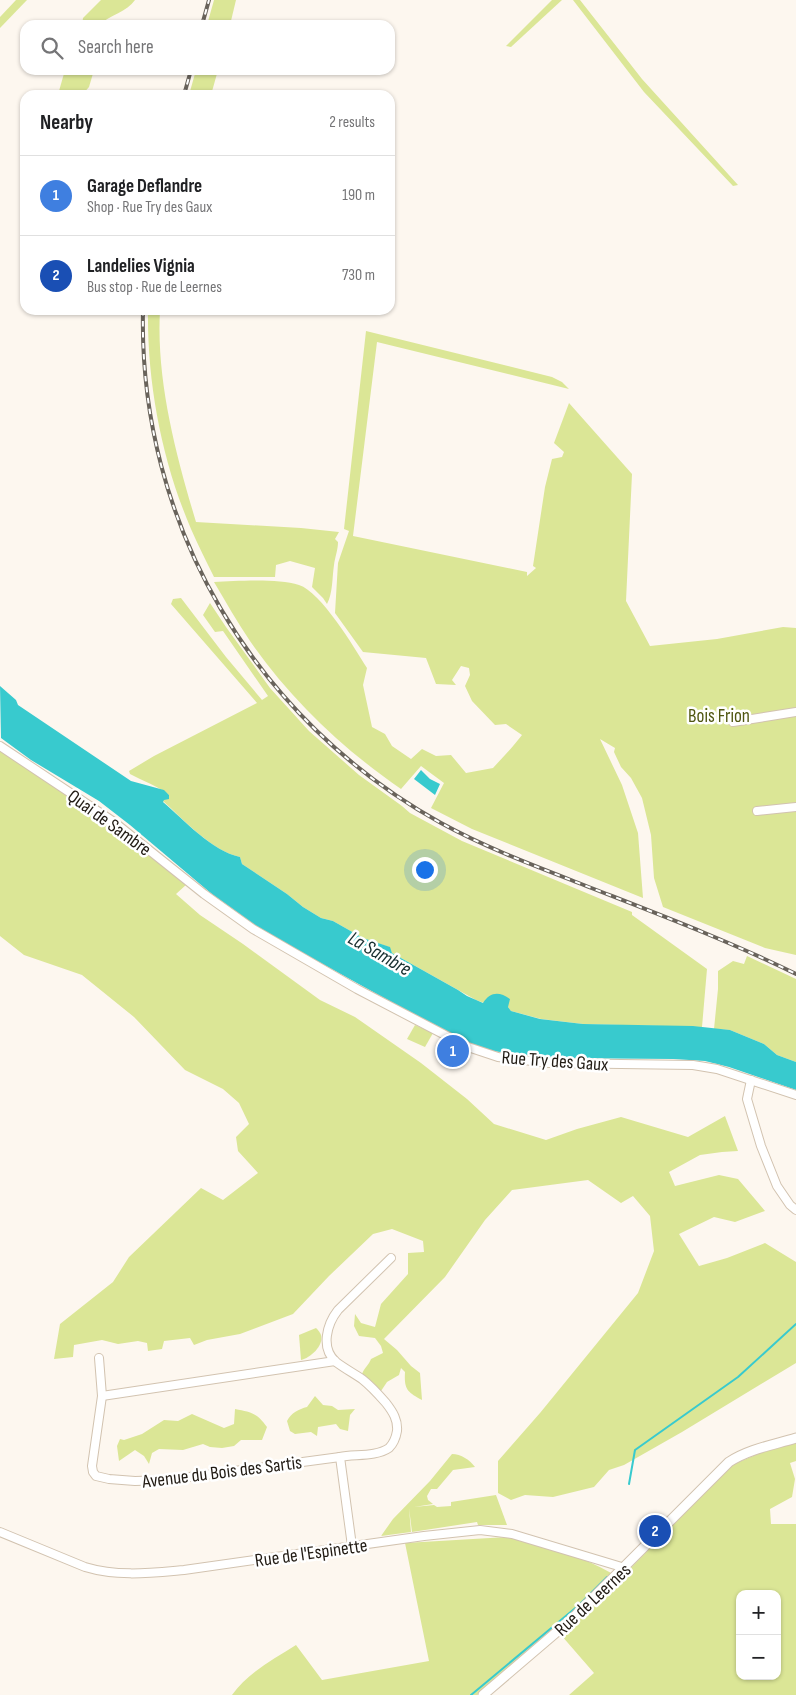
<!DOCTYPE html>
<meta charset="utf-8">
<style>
body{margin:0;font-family:"Sofia Sans Condensed",sans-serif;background:#f6f6f6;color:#202124}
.controls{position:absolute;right:15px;bottom:15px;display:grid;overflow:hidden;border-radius:10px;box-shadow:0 1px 4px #0004}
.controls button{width:45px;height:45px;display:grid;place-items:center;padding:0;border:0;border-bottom:1px solid #e0e0e0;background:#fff;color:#202124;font:25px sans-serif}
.you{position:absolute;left:424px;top:869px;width:18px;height:18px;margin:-12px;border:4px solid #fff;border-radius:50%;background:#1a73e8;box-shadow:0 0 0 8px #1a73e833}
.badge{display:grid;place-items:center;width:32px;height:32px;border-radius:50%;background:#111827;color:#fff;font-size:16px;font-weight:700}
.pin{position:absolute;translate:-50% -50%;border:2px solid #fff;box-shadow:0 1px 5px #0006}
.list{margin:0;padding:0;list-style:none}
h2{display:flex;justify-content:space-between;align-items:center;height:65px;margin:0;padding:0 20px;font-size:21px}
h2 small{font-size:16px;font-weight:400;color:#757577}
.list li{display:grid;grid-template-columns:32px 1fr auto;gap:15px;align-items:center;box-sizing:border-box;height:80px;padding:0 20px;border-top:1px solid #e0e0e0}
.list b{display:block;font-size:19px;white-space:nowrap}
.list p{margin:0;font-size:16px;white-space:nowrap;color:#757577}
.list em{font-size:16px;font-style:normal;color:#757577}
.icon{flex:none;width:28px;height:28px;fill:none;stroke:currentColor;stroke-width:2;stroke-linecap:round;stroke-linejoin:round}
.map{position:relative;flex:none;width:796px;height:1695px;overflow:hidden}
.search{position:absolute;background:#fff;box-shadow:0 1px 4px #0004;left:20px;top:20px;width:375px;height:55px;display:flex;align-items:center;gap:12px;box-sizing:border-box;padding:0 18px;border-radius:15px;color:#757577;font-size:19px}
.panel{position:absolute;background:#fff;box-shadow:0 1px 4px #0004;left:20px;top:90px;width:375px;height:225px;border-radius:15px}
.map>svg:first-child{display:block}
.green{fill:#dbe696;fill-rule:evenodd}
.water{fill:#38cace}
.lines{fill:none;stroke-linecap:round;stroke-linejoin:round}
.stream{stroke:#38cace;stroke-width:2}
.minor-casing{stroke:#d2c3b0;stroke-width:10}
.tertiary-casing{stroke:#d2c3b0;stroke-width:11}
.minor{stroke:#fff;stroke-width:8}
.tertiary{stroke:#fff;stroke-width:9}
.rail-casing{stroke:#69635b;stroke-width:4}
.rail{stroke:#fff;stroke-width:2;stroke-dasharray:5.5;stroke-linecap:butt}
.labels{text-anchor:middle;stroke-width:5;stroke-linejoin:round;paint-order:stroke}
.park-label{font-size:19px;fill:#505712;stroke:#fff}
.street-label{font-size:19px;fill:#211b14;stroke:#fff}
.water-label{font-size:20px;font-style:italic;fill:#172e2f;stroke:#fff}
</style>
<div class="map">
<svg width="796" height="1695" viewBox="0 0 796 1695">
<rect width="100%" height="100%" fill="#fdf7ef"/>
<g class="green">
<path d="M16 0H27L0 28V17Z"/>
<path d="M101 0H135C127 12 110 15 99 25H82L83 18Z"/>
<path d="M214 0H236L230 25H207Z"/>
<path d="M552 0H562L511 47 506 46Z"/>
<path d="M573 0H580L642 79 738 185 733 186 644 92Z"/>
<path d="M65 70H94L89 87 82 95H60L59 91Z"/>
<path d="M196 70H218L211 95H189Z"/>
<path d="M148 310H160C156 381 176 455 196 522L301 528 339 532 335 539 338 542C338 550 335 557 334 565 332 578 333 593 327 604L323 598 312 587 315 568 290 561 276 565 275 577H214C206 561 198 545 191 529 162 461 147 384 148 310Z"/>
<path d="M366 331 552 377 562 382 569 389 377 342 353 536 527 572V576L536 568 533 566 545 487 552 459 562 457 564 452 554 443 569 403 632 474 626 601 650 646 717 639 783 627 796 628V955L765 948 663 907 654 878 651 835 642 798 631 778 621 767 614 752 615 748 600 739 622 785 638 833 643 898 472 829 431 808 444 783 421 766 401 789C343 749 290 699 250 641 237 622 226 602 214 582 237 581 277 578 299 585 321 592 354 647 367 668L363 685 372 727 385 734 392 746 411 759 422 749 436 756 451 755 466 773 493 768C503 757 513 747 522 735L506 724 495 725 472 701 465 686 470 675 469 668 461 666 452 680 456 685 436 684 426 658 363 652 335 613 338 563 349 531 344 529Z"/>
<path d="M181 598 226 657 262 700 268 696 223 631 215 632 203 615 210 603 226 627 270 688 309 731 359 775 402 806 410 813 462 841 632 912V915L707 969 702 1027 583 1024 541 1019 511 1011 508 1007 486 1000 484 1003 476 1000 392 953 389 947 363 938 333 921 321 918 303 907 287 894 242 864 240 857C212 851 184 820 163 801V799H169V795C160 787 141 780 130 774L129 771 154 756 257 703 171 604 173 599Z"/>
<path d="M0 750 107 823 187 884 176 894 200 915 243 944 320 1000 355 1017 421 1063 467 1099 494 1124 546 1140 577 1129 621 1117 688 1137 725 1116 738 1151 722 1152 700 1155 669 1172 675 1186 719 1175 738 1179 765 1211 735 1222 714 1217 679 1234 699 1266 727 1258 765 1243 796 1262V1363L682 1432 624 1465 609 1470 594 1487 553 1497 525 1495 511 1500 498 1493V1461L540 1413 638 1293 654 1251 650 1216 633 1196 621 1203 588 1180 512 1190 485 1220 445 1277 384 1339 397 1350 411 1366 420 1373 422 1400C407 1392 404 1389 405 1372L401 1368 399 1375 387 1382 381 1391 370 1383 362 1374C364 1368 369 1365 371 1359L383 1353 381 1346 375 1338 359 1336 354 1326 355 1314 361 1323 375 1327 381 1304 408 1274V1253L424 1252 423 1241 392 1229 373 1234 329 1276 293 1314 240 1334 207 1340 194 1345 190 1338 164 1341 162 1349 148 1351 147 1343 138 1341 118 1344 102 1340 74 1345 73 1357 54 1359 60 1324 113 1282 129 1257 201 1188 223 1200 258 1173 238 1151 236 1137 249 1124 239 1103 223 1089 185 1070 134 1017 82 975 24 955 0 936Z"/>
<path d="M747 956 796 979V1062L777 1055 764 1044 730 1030 714 1029 718 989V971L733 961 744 964Z"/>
<path d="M415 1025 433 1033 425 1047 407 1039Z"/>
<path d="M316 1328C318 1330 320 1332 321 1335 324 1346 310 1358 301 1360L299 1335Z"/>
<path d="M315 1396 323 1405 332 1406 338 1410 355 1409 350 1415 348 1431 340 1429 336 1424 318 1427 317 1436 311 1432 295 1434 290 1431 287 1421C291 1413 299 1409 307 1407Z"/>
<path d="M235 1409C251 1412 257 1413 267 1427L262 1440H241L234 1446 222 1448 210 1447 203 1444 183 1450 159 1449 152 1453 149 1464 144 1456 135 1450 119 1461 117 1446 120 1439 124 1440 142 1434 164 1420 178 1421 192 1414 224 1428 234 1424Z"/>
<path d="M796 1443V1461L790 1463 795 1479 792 1497 770 1509 771 1524H796V1695H569L594 1673 561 1635 609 1590 732 1465 760 1453ZM740 1594H777V1676H740Z"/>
<path d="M452 1454C461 1454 470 1460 475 1467L453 1470 437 1489H431L427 1496 428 1500 433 1504 414 1507 434 1505 437 1507 451 1506V1502L496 1495 507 1525H478L477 1522 412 1532 409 1508 411 1532 381 1536 393 1519 430 1481Z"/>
<path d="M507 1537C543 1546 581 1555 613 1574L536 1646 477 1695H232C247 1673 274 1659 296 1645L322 1680 429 1661 405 1543Z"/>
</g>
<g class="water">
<path d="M0 686 16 700 18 705 131 781 164 790 169 795V799L164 800 163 802C184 820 212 851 240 857L242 864 287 894 303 907 321 918 333 921 363 938 390 947 392 953 458 990 467 996 483 1003C490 992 499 991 510 999L508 1007 511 1011 540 1019 583 1024 693 1026 730 1030 764 1044 777 1055 796 1062V1090L729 1067 705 1061 673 1059 554 1058 491 1051 458 1039 263 931 213 895 130 825 99 801 31 760 1 738Z"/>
<path d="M421 770 430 779 440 784 435 795 414 779Z"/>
</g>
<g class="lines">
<g class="stream">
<path d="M629 1484 635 1450 738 1377 796 1324"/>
<path d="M471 1695 579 1605 607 1577"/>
</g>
<g class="minor-casing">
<g id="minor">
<path d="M733 722 796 712"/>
<path d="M0 746 114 822 204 894 253 929 357 989 468 1047 498 1057 549 1063 693 1065 717 1069 796 1095"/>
<path d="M757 811 796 807"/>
<path d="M751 1080 747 1099 761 1146 777 1186 790 1205 796 1210"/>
<path d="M99 1358 102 1396 92 1466 93 1472 96 1476 109 1479 135 1481 167 1480 340 1457"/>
<path d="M102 1396 335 1361"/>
<path d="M0 1532 85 1567C118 1577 150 1573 184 1570L424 1536 480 1530 512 1534 625 1568"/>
<path d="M352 1546 340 1457C354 1454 376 1457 389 1448 393 1444 396 1437 397 1431 398 1420 393 1412 386 1403 379 1395 371 1386 362 1379 353 1373 344 1368 336 1362 320 1348 327 1324 338 1310L391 1258"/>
</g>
</g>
<g class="tertiary-casing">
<path id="tertiary" d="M483 1695 573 1618 729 1462C749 1449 773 1445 796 1438"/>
</g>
<use href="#minor" class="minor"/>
<use href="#tertiary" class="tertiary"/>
<g class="rail-casing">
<g id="rail">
<path d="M202 25 209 0"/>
<path d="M184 95 191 70"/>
<path d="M143 310C138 524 255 720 441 823 483 846 527 863 571 880 647 910 723 938 796 974"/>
</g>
</g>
<use href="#rail" class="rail"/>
</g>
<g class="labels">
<g class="park-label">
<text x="719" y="722">Bois Frion</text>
</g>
<g class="street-label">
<text transform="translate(110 822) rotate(36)" y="7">Quai de Sambre</text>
<text transform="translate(555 1060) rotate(4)" y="7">Rue Try des Gaux</text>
<text transform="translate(222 1471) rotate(-7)" y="7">Avenue du Bois des Sartis</text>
<text transform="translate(311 1552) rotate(-8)" y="7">Rue de l'Espinette</text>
<text transform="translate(592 1599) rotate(-43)" y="7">Rue de Leernes</text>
</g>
<g class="water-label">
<text transform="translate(380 953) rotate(30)" y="7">La Sambre</text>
</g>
</g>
</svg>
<div class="controls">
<button>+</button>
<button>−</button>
</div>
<div class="you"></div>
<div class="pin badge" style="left:453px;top:1051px;background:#3f7fe0">1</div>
<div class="pin badge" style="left:655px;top:1531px;background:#1a4fb4">2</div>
<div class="search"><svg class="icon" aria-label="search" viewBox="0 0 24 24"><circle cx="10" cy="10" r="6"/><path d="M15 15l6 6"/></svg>Search here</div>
<section class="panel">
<h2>Nearby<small>2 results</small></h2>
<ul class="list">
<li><span class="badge" style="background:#3f7fe0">1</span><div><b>Garage Deflandre</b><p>Shop · Rue Try des Gaux</p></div><em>190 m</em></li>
<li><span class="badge" style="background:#1a4fb4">2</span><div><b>Landelies Vignia</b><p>Bus stop · Rue de Leernes</p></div><em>730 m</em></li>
</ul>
</section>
</div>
